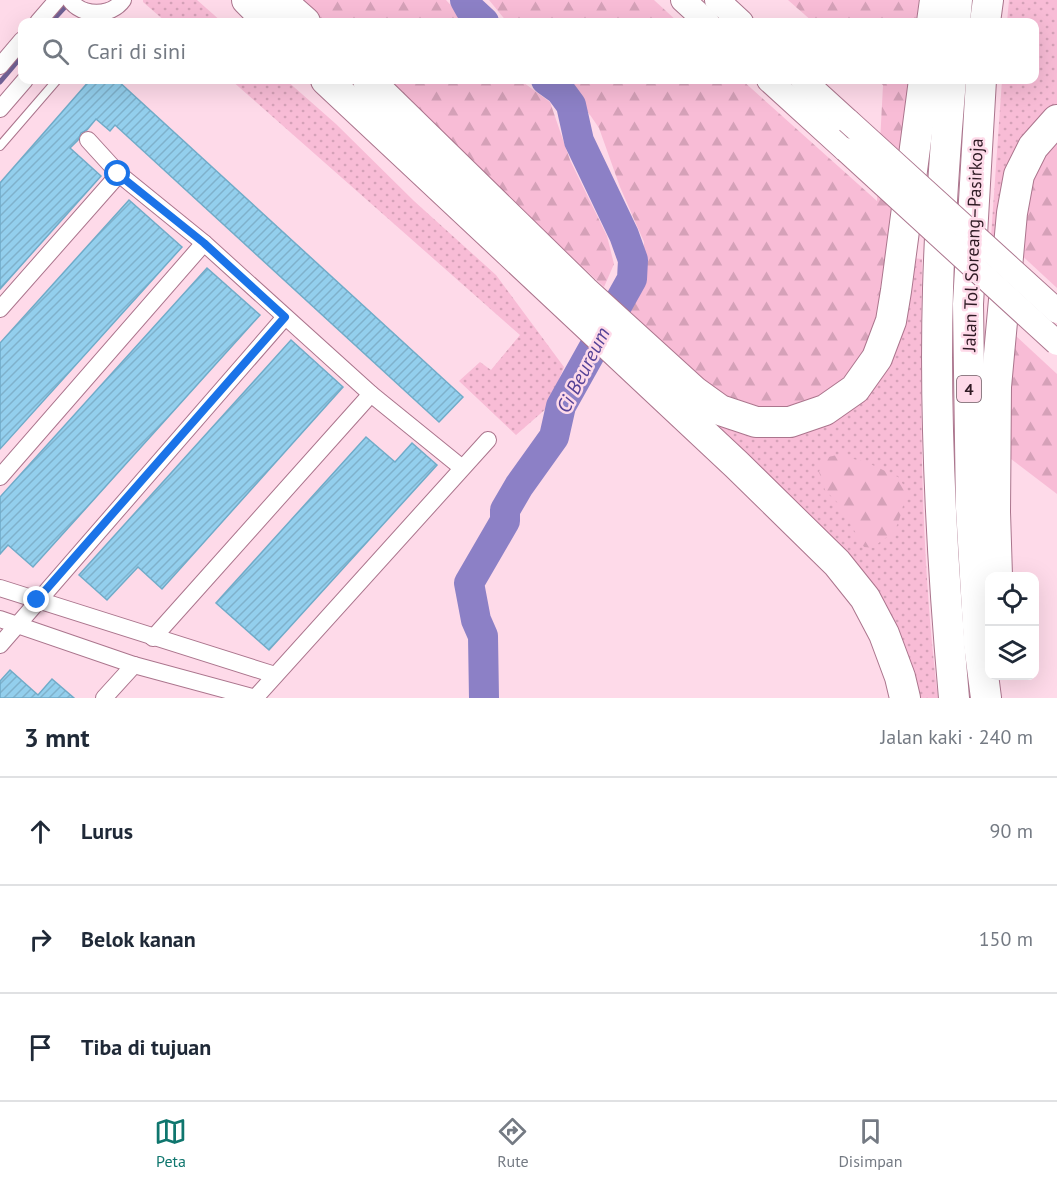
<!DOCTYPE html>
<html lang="id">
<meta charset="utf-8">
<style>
body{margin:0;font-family:"PT Sans",sans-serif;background:#f2f2f3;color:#1f2937}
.controls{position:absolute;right:18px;bottom:18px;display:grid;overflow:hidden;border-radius:12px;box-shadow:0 6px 24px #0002}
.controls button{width:54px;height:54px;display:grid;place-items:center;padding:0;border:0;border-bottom:2px solid #e0e1e3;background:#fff;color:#1f2937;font:30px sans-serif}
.stop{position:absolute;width:18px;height:18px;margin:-14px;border:4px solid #1a73e8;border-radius:50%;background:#fff}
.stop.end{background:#1a73e8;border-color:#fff;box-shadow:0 2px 6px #0008}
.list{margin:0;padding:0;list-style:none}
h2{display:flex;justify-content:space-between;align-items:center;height:78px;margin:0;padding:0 24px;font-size:26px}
h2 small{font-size:20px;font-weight:400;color:#747a83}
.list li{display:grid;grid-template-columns:39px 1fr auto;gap:18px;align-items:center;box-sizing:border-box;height:108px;padding:0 24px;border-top:2px solid #e0e1e3}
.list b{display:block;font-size:22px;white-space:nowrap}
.list em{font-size:20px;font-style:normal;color:#747a83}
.icon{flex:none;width:33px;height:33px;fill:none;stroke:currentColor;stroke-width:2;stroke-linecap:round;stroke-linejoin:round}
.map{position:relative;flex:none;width:1057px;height:698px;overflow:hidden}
.search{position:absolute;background:#fff;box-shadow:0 6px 24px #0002;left:18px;right:18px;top:18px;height:66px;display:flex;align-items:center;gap:15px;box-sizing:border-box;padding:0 21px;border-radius:12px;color:#747a83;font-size:22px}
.sheet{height:402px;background:#fff}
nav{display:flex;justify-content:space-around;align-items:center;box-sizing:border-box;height:84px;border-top:2px solid #e0e1e3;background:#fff;font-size:16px;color:#747a83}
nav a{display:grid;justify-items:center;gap:3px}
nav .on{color:#0f766e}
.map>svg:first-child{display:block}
.grass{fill:url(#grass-dots)}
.forest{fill:url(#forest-firs)}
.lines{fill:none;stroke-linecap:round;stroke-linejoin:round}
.stream{stroke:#706195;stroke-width:5}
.river{stroke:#8c80c6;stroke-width:30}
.building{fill:url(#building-hatch);stroke:#70abc8;stroke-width:1.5}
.service-casing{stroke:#ab758d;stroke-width:10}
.minor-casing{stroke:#ab758d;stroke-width:18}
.secondary-casing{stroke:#ab758d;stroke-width:26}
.motorway-casing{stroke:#ab758d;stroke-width:32}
.service{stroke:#fff;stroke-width:8}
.minor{stroke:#fff;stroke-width:16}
.secondary{stroke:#fff;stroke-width:24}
.motorway{stroke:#fff;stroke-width:30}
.secondary-bridge-casing{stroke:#ab758d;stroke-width:26;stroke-linecap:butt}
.secondary-bridge{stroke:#fff;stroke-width:24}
.route{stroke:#1a73e8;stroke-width:8}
.labels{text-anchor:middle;stroke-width:5;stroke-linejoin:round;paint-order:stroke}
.shield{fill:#fedae9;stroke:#6d545f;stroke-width:1.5}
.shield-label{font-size:16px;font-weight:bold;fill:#2f1a24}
.street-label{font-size:18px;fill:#2f1a24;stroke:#fedae9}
.water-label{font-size:20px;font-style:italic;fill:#564297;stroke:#fedae9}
</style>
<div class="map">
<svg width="1057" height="698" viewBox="0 0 1057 698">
<defs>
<pattern id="grass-dots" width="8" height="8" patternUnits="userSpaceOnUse" patternTransform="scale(1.5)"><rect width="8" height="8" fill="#f8bcd6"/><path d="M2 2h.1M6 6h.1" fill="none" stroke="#d5a1b8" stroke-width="1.8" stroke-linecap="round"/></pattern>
<pattern id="forest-firs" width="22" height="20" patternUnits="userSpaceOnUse" patternTransform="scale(1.5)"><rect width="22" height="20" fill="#f8bcd6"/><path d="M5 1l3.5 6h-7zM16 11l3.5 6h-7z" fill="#d5a1b8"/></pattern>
<pattern id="building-hatch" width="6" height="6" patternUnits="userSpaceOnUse" patternTransform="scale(1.5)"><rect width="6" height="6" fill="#93cfed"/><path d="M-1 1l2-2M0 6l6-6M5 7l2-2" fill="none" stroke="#7fb1cb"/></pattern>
</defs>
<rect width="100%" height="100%" fill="#fedae9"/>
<g class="grass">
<path d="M143 0H197L222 22H166L143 2Z"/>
<path d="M1009 0H1057V106L998 239 991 237 1002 80H1034V22H1007Z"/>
<path d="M231 80H286L336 124 414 201 496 275 564 367 548 407 516 435 459 381 480 362 491 370 520 335Z"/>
<path d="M912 258 922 259C920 406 920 552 938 698H916L911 675 695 409 749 433 801 434 841 418 866 396Z"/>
</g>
<g class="forest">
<path d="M299 0H446L466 22H323Z"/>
<path d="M489 0H654L678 22H507Z"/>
<path d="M788 0H919L916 22H813Z"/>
<path d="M383 80H520L550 102 570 160 607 236 614 264 604 287Z"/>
<path d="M566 80H742L877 201 883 85 876 80H909L884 276 873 342 855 367 818 401 769 410 716 392 660 343 630 311 643 289 644 242 620 187 599 128Z"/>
<path d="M1057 131V288L1017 251 1021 202Z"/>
<path d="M1015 335 1057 374V494L1007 456 1010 378Z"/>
<path d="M837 455 866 462 898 477 907 490C903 502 901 522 893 532 887 539 880 539 875 548L864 547 838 503 825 490 819 472 824 458Z"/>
</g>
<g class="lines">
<g class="stream">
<path d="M51 22 64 8"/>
<path d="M0 82 22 56"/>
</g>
<g class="river">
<path d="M465 0 470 9 484 22"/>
<path d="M484 698 483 636 476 620 469 583 505 521V510L519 486 554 437 561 406 632 279 633 260 624 235 579 141 571 105 560 90 546 80"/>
</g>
</g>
<g class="building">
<path d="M90 80H117L463 397 439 422 115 125 110 131 96 119 87 130 81 133 78 140 70 148 101 176 0 289V183Z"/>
<path d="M129 200 182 247 0 449V343Z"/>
<path d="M207 268 260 315 33 567 8 545 0 554V497Z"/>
<path d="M291 340 343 387 162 589 138 567 107 600 79 575Z"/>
<path d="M366 437 395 462 412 443 437 465 269 650 216 603Z"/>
<path d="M10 670 38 695 52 679 74 698H0V681Z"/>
</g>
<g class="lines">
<g class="service-casing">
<path id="service" d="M0 146 57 80"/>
</g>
<g class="minor-casing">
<g id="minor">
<path d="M70 0C82 17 111 17 123 0"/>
<path d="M38 22 57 0"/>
<path d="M0 66 22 40"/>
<path d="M0 109 25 80"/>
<path d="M88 140 119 174 204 243 371 394 461 467"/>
<path d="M0 309 119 174"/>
<path d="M0 477 204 243"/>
<path d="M0 588 275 675"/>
<path d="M0 619 134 665 256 698"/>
<path d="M153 638 371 394"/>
<path d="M0 645 285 317"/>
<path d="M104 698 134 665"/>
<path d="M255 698 488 440"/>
</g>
</g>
<g class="secondary-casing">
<g id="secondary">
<path d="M683 0 707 22"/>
<path d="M717 0 741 22"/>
<path d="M769 80 846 150"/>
<path d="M803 80 848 121"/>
</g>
</g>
<g class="motorway-casing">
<g id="motorway">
<path d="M247 0 269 22"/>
<path d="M280 0 305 22"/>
<path d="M932 22 935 0"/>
<path d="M955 22 957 0"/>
<path d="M985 22 988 0"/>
<path d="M326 80 737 465 837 563 865 598 884 634 900 677 905 698"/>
<path d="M368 80 584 291 695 392 720 410 756 422H790L825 410 855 389 877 358 891 321 896 291 924 80"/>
<path d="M951 80C945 149 940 219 938 289 934 425 942 562 954 698"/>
<path d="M981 80 968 304 971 508 979 644 986 698"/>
<path d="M997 576 995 512 996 387 1012 213 1019 175 1033 147 1057 120"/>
</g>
</g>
<use href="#service" class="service"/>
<use href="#minor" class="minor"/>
<use href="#secondary" class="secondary"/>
<use href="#motorway" class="motorway"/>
<g class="secondary-bridge-casing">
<g id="secondary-bridge">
<path d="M848 121 1057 311"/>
<path d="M846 150 1057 343"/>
</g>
</g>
<use href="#secondary-bridge" class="secondary-bridge"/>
</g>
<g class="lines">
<path class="route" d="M37 600 285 317 204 243 118 174"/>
</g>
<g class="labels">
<rect class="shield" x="957" y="376" width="24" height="26" rx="4.5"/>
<g class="shield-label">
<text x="969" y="395">4</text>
</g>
<g class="street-label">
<text transform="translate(973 245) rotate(-88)" y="6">Jalan Tol Soreang–Pasirkoja</text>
</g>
<g class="water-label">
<text transform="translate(583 370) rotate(-63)" y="7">Ci Beureum</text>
</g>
</g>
</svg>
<div class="controls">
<button><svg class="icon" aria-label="locate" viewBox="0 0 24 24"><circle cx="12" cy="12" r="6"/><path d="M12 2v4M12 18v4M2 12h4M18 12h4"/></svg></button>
<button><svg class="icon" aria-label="layers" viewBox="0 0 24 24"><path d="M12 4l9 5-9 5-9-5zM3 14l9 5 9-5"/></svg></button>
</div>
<div class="stop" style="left:118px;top:174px"></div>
<div class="stop end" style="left:37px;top:600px"></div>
<div class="search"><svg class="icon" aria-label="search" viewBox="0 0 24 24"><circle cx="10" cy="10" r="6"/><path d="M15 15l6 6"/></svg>Cari di sini</div>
</div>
<section class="sheet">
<h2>3 mnt<small>Jalan kaki · 240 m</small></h2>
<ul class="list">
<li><svg class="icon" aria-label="ahead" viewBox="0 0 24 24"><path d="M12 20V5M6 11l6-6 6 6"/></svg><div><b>Lurus</b></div><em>90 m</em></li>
<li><svg class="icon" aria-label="right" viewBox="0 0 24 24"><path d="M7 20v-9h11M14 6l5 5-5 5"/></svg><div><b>Belok kanan</b></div><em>150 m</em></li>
<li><svg class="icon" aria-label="arrive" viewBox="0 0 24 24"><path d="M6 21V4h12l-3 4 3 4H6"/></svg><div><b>Tiba di tujuan</b></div></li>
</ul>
</section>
<nav>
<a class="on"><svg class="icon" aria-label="map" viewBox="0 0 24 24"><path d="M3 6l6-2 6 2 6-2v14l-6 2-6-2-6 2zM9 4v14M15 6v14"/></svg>Peta</a>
<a><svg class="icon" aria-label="directions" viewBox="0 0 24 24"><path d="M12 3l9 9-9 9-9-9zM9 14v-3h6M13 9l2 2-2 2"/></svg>Rute</a>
<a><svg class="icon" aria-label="saved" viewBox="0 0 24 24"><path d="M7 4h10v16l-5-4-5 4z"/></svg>Disimpan</a>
</nav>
